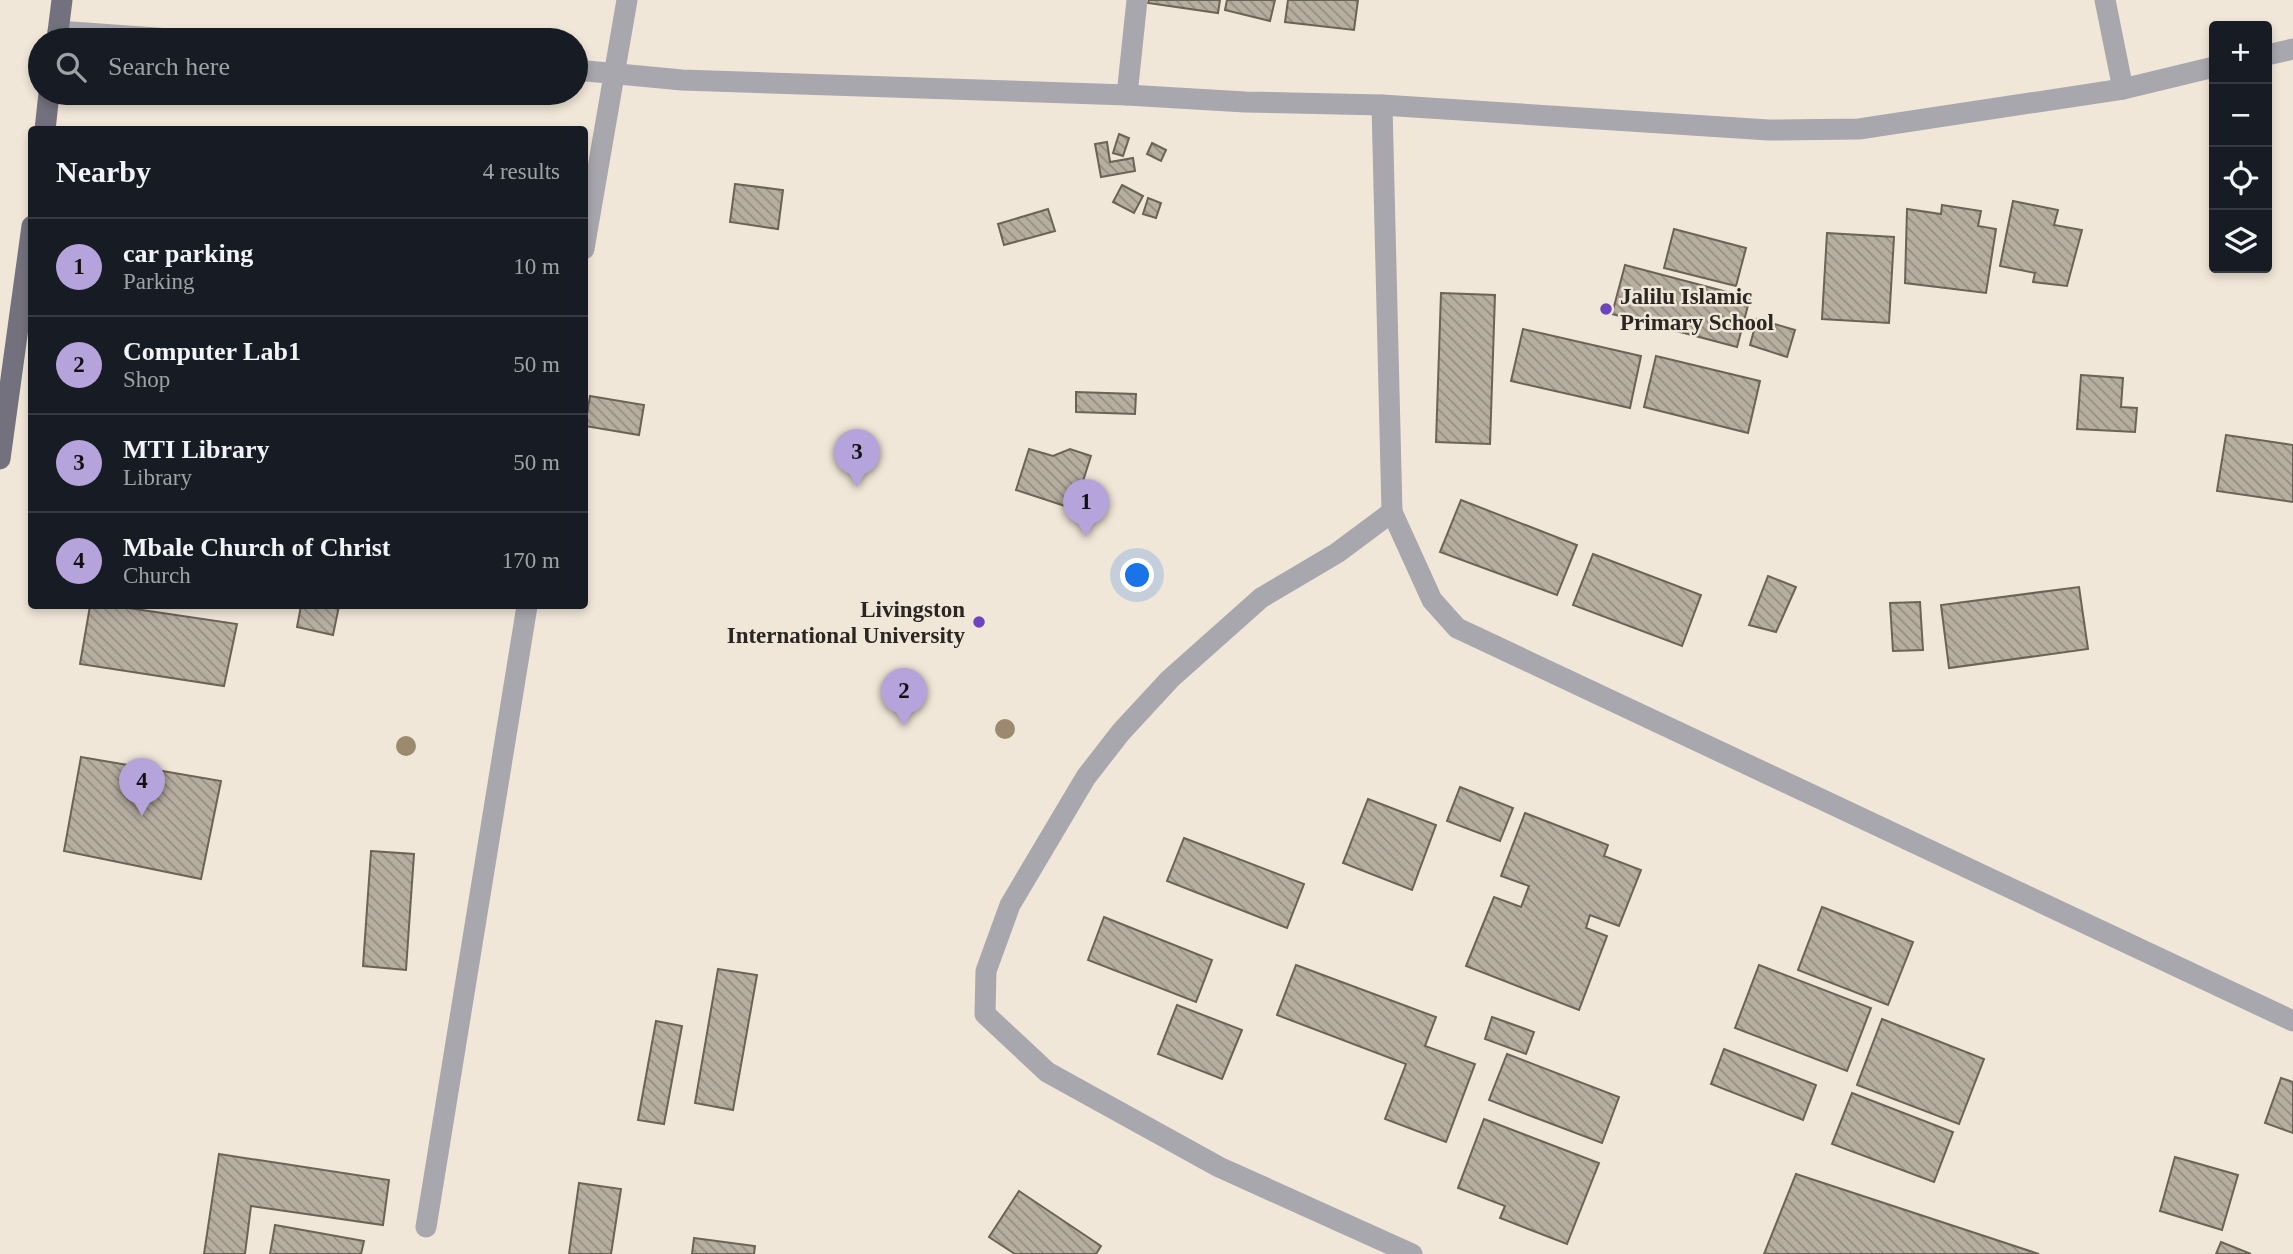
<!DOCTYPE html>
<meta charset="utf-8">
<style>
body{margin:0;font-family:Georgia,serif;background:#20242c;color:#f1f3f6}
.controls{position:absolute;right:21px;top:21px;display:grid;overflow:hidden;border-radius:7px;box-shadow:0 4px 10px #0003}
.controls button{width:63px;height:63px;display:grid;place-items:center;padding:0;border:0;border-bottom:2px solid #363941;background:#171b24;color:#f1f3f6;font:35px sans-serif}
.you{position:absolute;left:1138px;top:576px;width:24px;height:24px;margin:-18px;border:5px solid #fff;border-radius:50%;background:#1a73e8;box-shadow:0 0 0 10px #1a73e833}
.badge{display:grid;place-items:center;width:46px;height:46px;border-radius:50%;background:#b5a4dc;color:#111;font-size:23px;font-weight:700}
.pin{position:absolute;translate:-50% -58px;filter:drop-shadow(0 2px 4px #0008)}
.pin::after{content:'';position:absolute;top:37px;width:24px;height:21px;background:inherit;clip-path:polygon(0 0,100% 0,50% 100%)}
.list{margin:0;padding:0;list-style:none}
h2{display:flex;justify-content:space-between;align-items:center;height:91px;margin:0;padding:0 28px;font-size:30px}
h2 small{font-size:23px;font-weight:400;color:#9ea1a6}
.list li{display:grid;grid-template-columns:46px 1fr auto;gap:21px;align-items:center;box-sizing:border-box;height:98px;padding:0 28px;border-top:2px solid #363941}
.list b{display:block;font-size:26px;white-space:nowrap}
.list p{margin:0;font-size:23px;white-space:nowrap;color:#9ea1a6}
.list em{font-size:23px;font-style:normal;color:#9ea1a6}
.icon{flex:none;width:38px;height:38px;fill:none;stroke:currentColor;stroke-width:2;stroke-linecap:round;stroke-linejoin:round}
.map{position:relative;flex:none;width:2293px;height:1254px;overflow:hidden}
.search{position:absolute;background:#171b24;box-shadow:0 4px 10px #0003;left:28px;top:28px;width:560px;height:77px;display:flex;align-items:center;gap:18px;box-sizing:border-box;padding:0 24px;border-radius:38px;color:#9ea1a6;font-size:26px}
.panel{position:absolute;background:#171b24;box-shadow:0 4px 10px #0003;left:28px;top:126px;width:560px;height:483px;border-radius:7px}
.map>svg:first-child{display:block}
.building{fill:url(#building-back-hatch);stroke:#6c6357;stroke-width:2}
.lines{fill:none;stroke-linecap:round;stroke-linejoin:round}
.street{stroke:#a8a7ae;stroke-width:21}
.primary{stroke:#73717d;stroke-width:21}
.tree{fill:#9b8a6e}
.poi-dot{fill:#6c44bc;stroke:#f1e7d9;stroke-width:2.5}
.labels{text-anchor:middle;stroke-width:5;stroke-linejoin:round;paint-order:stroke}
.poi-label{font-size:23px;font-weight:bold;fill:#2a2621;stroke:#f1e7d9;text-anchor:start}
</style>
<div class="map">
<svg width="2293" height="1254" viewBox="0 0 2293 1254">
<defs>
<pattern id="building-back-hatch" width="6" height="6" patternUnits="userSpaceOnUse" patternTransform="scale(1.75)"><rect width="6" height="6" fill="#b7aea0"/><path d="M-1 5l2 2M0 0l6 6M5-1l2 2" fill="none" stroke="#958d82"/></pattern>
</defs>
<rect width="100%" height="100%" fill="#f1e7d9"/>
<g class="building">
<path d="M1149 0H1220L1218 13 1148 3Z"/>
<path d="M1227 0H1275L1270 21 1225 10Z"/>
<path d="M1288 0H1358L1354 30 1285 22Z"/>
<path d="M1119 134 1129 138 1123 156 1113 153Z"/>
<path d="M1107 142 1110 162 1133 158 1135 171 1101 177 1095 144Z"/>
<path d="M1152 143 1166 150 1161 161 1147 154Z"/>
<path d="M735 184 783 190 778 229 730 222Z"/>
<path d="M1122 185 1143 196 1134 213 1113 202Z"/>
<path d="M1148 198 1161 203 1156 218 1143 214Z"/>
<path d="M2013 201 2058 210 2054 225 2082 230 2067 286 2033 282 2035 273 2000 266Z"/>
<path d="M1942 205 1981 211 1978 226 1996 229 1986 293 1905 283 1907 209 1941 214Z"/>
<path d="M1048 209 1055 231 1004 245 998 224Z"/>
<path d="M1674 229 1746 248 1736 286 1664 268Z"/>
<path d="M1827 233 1894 237 1889 323 1822 319Z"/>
<path d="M1625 265 1750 298 1737 347 1612 314Z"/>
<path d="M1441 293 1495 295 1490 444 1436 442Z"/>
<path d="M1757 319 1795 330 1787 357 1750 345Z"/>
<path d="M1523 329 1641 356 1630 408 1511 381Z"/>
<path d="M1656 356 1760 381 1748 433 1644 407Z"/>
<path d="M2081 375 2123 378 2121 407 2137 408 2135 432 2077 429Z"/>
<path d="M1076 392 1136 394 1135 414 1076 412Z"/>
<path d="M590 396 644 405 639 435 585 426Z"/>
<path d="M2226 435 2293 445V502L2217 491Z"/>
<path d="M1029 449 1053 456 1070 449 1091 456 1074 509 1016 490Z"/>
<path d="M1461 500 1577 545 1557 595 1440 552Z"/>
<path d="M1593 554 1701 595 1682 646 1573 605Z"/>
<path d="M1768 576 1796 587 1776 632 1749 625Z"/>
<path d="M2079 587 2088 649 1949 668 1941 605Z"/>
<path d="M1920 602 1923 650 1893 651 1890 603Z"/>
<path d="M90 606H115L237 624 224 686 80 664Z"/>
<path d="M301 606H339L333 635 297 627Z"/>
<path d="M81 757 221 781 201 879 64 851Z"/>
<path d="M1460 787 1513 808 1500 841 1447 821Z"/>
<path d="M1368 799 1436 825 1412 890 1343 863Z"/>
<path d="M1525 813 1608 845 1604 856 1641 870 1619 926 1590 915 1586 928 1607 936 1579 1010 1466 966 1494 897 1521 907 1529 886 1501 876Z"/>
<path d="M1184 838 1304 884 1287 928 1167 881Z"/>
<path d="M371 851 414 854 406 970 363 966Z"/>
<path d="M1822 907 1913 942 1888 1005 1798 970Z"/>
<path d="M1104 917 1212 960 1196 1002 1088 960Z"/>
<path d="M1296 965 1436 1017 1425 1046 1475 1064 1446 1142 1385 1119 1406 1064 1277 1015Z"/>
<path d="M1759 965 1871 1008 1847 1071 1735 1028Z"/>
<path d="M718 969 757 975 733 1110 695 1103Z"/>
<path d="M1177 1005 1242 1030 1222 1079 1158 1054Z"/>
<path d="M1492 1017 1534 1032 1526 1054 1485 1039Z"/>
<path d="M1882 1019 1984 1059 1959 1124 1857 1085Z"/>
<path d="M656 1021 682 1026 664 1124 638 1120Z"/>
<path d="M1724 1049 1816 1085 1803 1120 1711 1084Z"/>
<path d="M1507 1054 1619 1097 1602 1143 1489 1100Z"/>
<path d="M2281 1078 2293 1082V1133L2265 1123Z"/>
<path d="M1852 1093 1953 1132 1934 1182 1832 1144Z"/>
<path d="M1484 1119 1599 1163 1567 1244 1500 1218 1505 1206 1458 1188Z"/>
<path d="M219 1154 389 1180 383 1225 251 1206 245 1254H204Z"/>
<path d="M2175 1157 2238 1175 2222 1230 2160 1211Z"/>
<path d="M1796 1174 2039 1254H1764Z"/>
<path d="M579 1183 621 1189 611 1254H569Z"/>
<path d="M1019 1191 1101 1246 1096 1254H1015L989 1237Z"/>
<path d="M275 1225 364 1241 361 1254H270Z"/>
<path d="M694 1238 755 1246 754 1254H692Z"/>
<path d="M2221 1242 2251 1254H2216Z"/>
</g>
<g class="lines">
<g class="street">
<path d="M2105 0 2123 89"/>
<path d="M58 31 184 40"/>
<path d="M2267 55 2293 49"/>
<path d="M576 70 682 80 1127 95 1245 102 1382 105 1769 130 1859 129 2123 89 2214 67"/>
<path d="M1127 95 1137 0"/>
<path d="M1382 105 1392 512 1432 600 1457 628 2293 1021"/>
<path d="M584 249 627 0"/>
<path d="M1392 512 1337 553 1261 598 1170 679 1121 732 1086 777 1010 905 986 971 985 1014 1047 1072 1219 1167 1412 1254"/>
<path d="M426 1227 527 606"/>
</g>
<g class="primary">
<path d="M57 40 62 0"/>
<path d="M45 130 49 93"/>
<path d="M0 459 32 226"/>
</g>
</g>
<g class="tree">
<circle cx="1005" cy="729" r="10"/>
<circle cx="406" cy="746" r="10"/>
</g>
<g class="poi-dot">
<circle cx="1606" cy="309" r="7"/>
<circle cx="979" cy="622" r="7"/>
</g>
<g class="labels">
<g class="poi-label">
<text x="1620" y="304">Jalilu Islamic<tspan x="1620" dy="26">Primary School</tspan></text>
<text x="965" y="617" text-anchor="end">Livingston<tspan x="965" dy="26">International University</tspan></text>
</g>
</g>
</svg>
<div class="controls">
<button>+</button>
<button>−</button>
<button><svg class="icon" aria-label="locate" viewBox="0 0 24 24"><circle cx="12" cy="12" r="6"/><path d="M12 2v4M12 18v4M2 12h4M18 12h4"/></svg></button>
<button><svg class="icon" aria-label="layers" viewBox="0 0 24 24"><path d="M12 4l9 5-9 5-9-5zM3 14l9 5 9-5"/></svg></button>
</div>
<div class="you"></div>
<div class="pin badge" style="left:1086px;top:537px">1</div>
<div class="pin badge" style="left:904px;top:726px">2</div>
<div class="pin badge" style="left:857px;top:487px">3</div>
<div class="pin badge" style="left:142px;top:816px">4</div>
<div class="search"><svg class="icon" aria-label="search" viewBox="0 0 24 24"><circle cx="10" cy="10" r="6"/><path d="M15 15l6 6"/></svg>Search here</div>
<section class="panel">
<h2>Nearby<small>4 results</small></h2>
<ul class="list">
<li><span class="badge">1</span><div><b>car parking</b><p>Parking</p></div><em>10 m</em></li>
<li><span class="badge">2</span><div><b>Computer Lab1</b><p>Shop</p></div><em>50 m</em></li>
<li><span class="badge">3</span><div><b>MTI Library</b><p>Library</p></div><em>50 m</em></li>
<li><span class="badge">4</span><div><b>Mbale Church of Christ</b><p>Church</p></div><em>170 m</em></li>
</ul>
</section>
</div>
